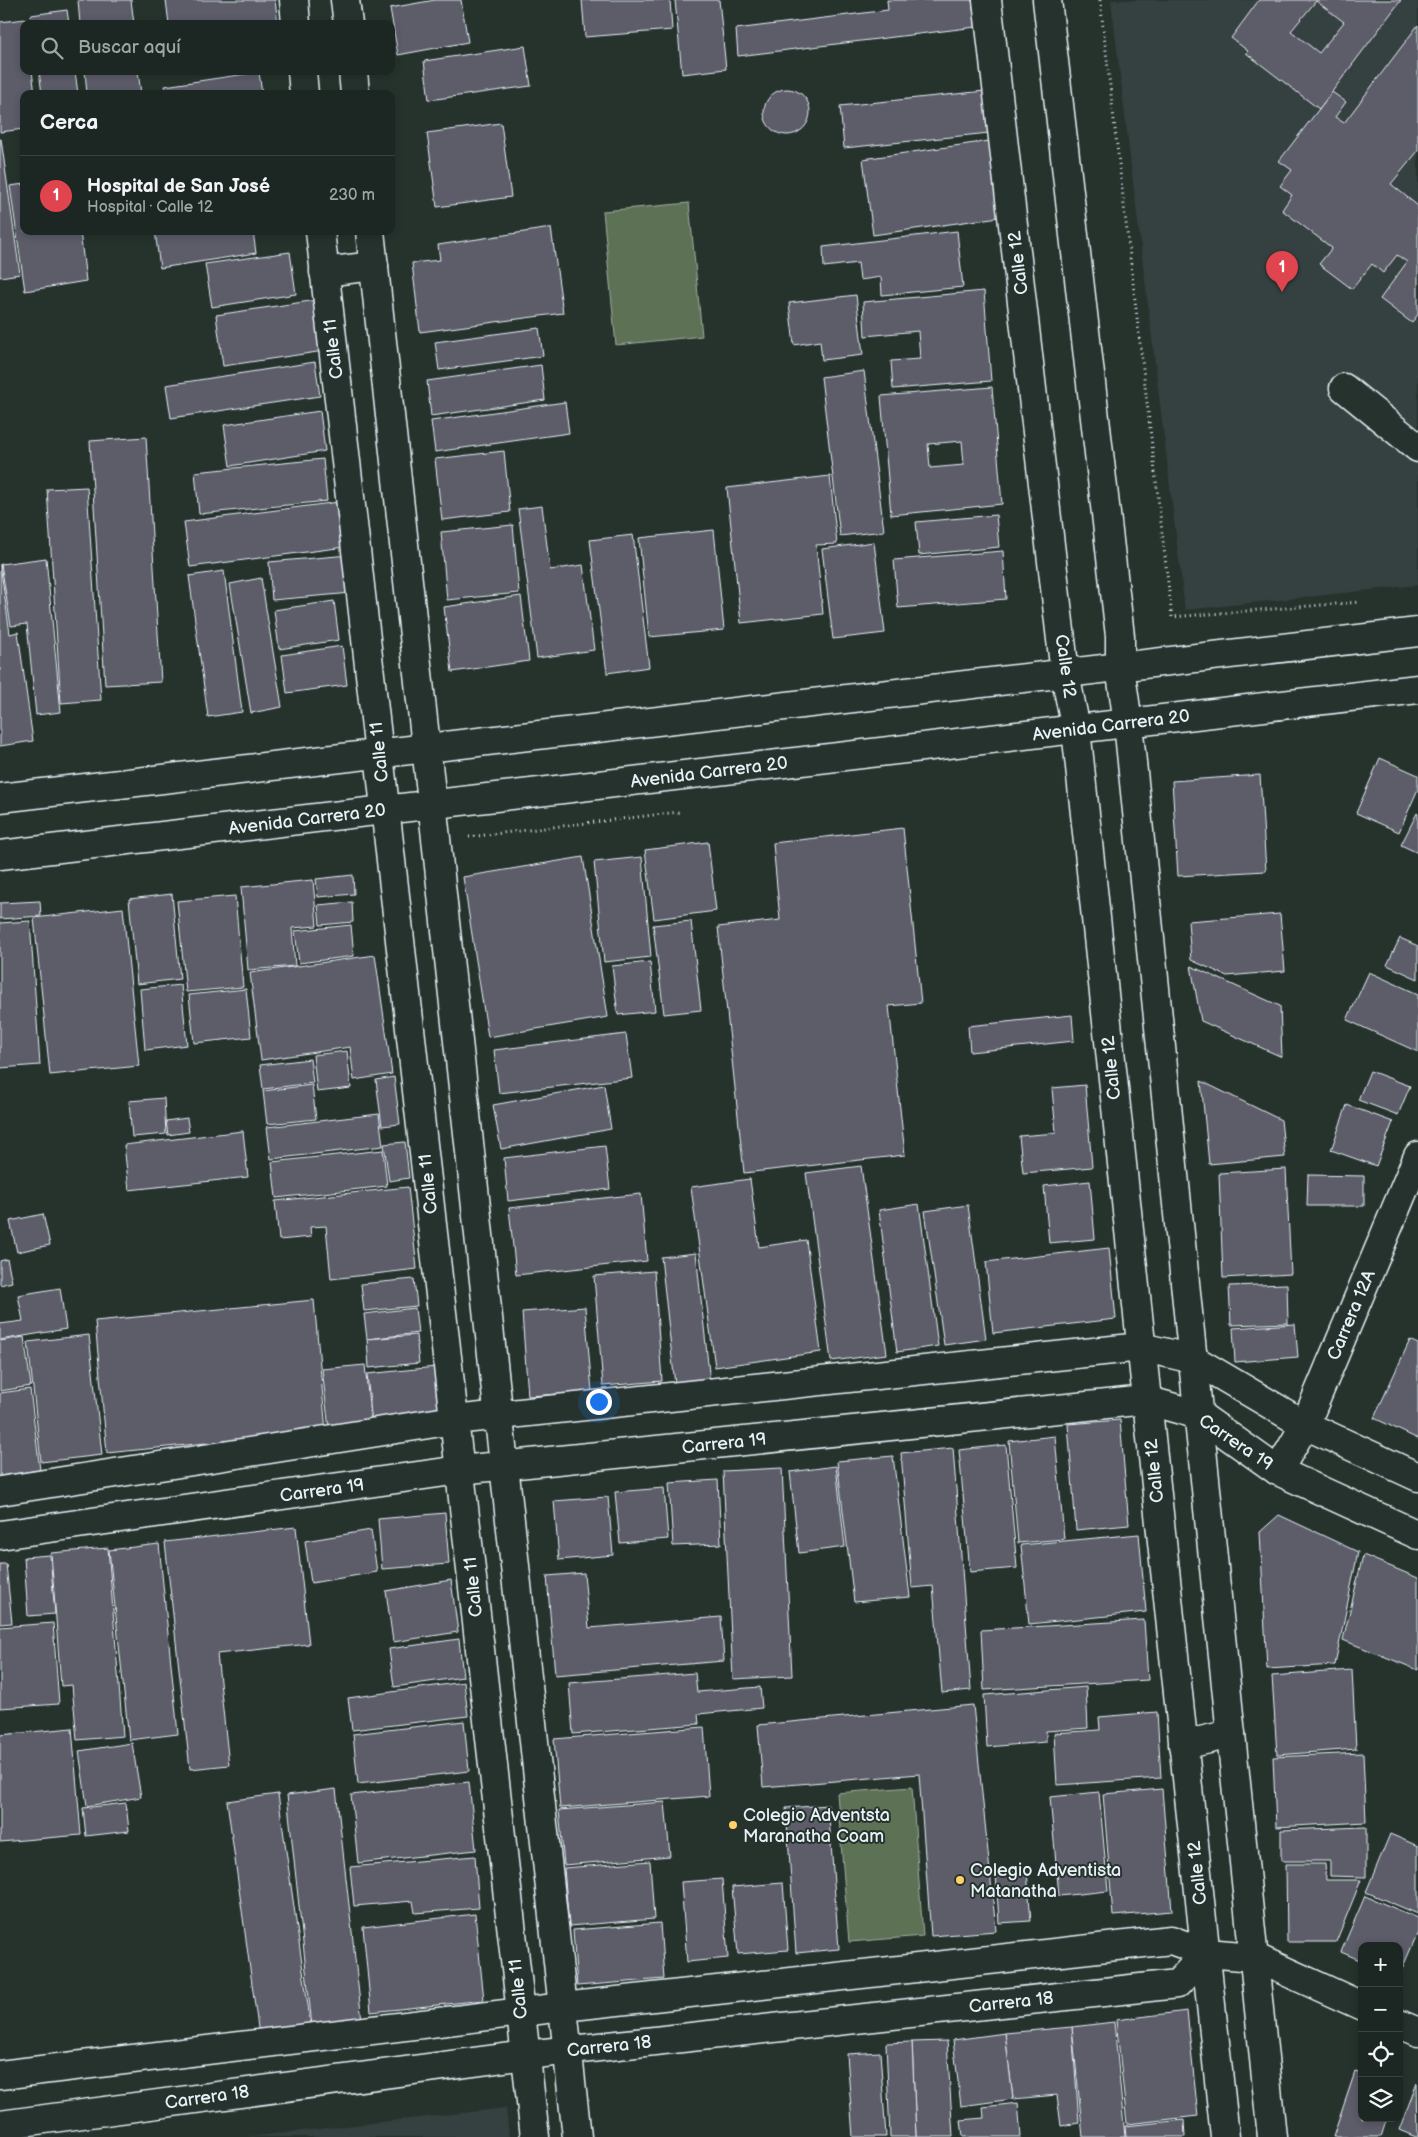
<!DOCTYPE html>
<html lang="es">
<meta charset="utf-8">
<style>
body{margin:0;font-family:"Balsamiq Sans",sans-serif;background:#29322f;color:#f1f3f6}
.controls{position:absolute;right:15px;bottom:15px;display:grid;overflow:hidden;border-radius:10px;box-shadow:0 2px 8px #0003}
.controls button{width:45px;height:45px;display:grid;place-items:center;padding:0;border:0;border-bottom:1px solid #3a4340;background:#1c2622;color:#f1f3f6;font:25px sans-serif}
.you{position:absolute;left:598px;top:1401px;width:18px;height:18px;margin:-12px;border:4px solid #fff;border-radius:50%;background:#1a73e8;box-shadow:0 0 0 8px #1a73e833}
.badge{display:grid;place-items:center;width:32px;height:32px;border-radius:50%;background:#ffd166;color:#fff;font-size:16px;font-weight:700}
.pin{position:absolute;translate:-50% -41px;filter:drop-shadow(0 1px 2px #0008)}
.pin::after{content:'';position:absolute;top:26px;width:18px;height:15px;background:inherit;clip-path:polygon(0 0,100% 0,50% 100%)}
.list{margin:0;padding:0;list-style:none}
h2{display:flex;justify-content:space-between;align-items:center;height:65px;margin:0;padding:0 20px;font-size:21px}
h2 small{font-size:16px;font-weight:400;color:#a0a5a5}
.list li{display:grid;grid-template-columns:32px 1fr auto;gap:15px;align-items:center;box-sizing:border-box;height:80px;padding:0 20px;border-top:1px solid #3a4340}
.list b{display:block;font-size:19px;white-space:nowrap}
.list p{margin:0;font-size:16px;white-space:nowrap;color:#a0a5a5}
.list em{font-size:16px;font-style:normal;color:#a0a5a5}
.icon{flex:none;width:28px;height:28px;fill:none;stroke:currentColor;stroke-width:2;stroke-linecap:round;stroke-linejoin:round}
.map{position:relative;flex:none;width:1418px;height:2137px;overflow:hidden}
.search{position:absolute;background:#1c2622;box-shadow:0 2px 8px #0003;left:20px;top:20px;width:375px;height:55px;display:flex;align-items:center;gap:12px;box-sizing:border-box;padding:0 18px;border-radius:10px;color:#a0a5a5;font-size:19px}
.panel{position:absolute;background:#1c2622;box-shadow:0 2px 8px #0003;left:20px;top:90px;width:375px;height:145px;border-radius:10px}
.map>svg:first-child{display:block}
.built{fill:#36403f}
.green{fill:#5d7154;stroke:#a2b1a6}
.building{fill:#5d5d6a;stroke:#e8f1f8;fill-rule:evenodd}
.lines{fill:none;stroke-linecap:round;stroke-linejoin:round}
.minor-casing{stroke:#e8f1f8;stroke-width:31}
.major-casing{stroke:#e8f1f8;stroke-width:31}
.path{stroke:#e8f1f8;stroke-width:3;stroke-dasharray:1 4;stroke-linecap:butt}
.minor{stroke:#26332d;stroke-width:28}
.major{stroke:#26332d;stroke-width:28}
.poi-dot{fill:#ffd166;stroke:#26332d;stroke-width:2}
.labels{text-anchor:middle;stroke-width:4;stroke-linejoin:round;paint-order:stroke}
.street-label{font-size:18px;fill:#e8f1f8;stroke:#26332d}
.poi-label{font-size:18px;fill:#e8f1f8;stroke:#26332d;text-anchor:start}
</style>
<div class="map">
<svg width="1418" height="2137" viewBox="0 0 1418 2137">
<rect width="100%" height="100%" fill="#26332d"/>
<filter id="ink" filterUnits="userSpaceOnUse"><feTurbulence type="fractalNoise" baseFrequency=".02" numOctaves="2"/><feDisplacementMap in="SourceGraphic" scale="10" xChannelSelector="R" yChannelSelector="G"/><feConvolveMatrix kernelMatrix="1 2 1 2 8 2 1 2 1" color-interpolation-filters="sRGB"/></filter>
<g filter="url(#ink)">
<g class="built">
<path d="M1111 0H1418V585L1185 610Z"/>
<path d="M506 2108 509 2137H247Z"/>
</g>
<g class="green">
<path d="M689 203 702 336 616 345 603 211Z"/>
<path d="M912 1787 923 1936 849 1942 837 1793Z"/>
</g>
<g class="building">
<path d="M78 0H131L134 24H80Z"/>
<path d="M166 0H275L278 24H169Z"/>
<path d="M435 0H461L468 42 398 55 390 8Z"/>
<path d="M582 0H670L672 30 585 37Z"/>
<path d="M675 0H719L726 69 682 74Z"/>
<path d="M887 0H972L976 27 738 56 736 29 888 10Z"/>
<path d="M1259 0H1401L1319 109 1246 53 1248 51 1231 38ZM1316 1 1344 22 1319 53 1291 31Z"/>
<path d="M67 10 69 24H32L31 15Z"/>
<path d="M26 19 27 24H24V71H32L35 94H24V129L0 132V22Z"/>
<path d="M1418 25V151L1391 184 1418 206V314L1412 323 1380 299 1407 262 1397 255 1383 273 1372 264 1352 289 1319 264 1332 248 1282 210 1292 195 1280 186 1292 170 1279 161 1332 92 1346 102 1335 117 1344 123Z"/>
<path d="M525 46 531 86 429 100 424 61Z"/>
<path d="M39 71H75L78 94H42Z"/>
<path d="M85 71H138L141 94H87Z"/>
<path d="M259 72 262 94H166L165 86Z"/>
<circle cx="787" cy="112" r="23"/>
<path d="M985 91 989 133 844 148 840 106Z"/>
<path d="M501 123 511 197 437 207 427 133Z"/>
<path d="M1 139 20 274 0 277V139Z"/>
<path d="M989 141 999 217 873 235 863 159Z"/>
<path d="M24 184V231H80L86 281 25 291 10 186Z"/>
<path d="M551 228 563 313 420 332 412 263 440 260 438 245Z"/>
<path d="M155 231H253L256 253 160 268Z"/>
<path d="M957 231 963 287 882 295 881 277 860 280 858 263 824 267 823 247Z"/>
<path d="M290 252 296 294 212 307 205 264Z"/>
<path d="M984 291 991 381 893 389 891 361 920 359 918 331 865 336 863 302Z"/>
<path d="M856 295 863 355 822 360 820 341 794 345 789 303Z"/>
<path d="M317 300 324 351 223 366 216 315Z"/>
<path d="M539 328 543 356 439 370 435 342Z"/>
<path d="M315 362 320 396 171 418 166 385Z"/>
<path d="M541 365 545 400 431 416 427 381Z"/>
<path d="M864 371 884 531 840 536 821 377Z"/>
<path d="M992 387 1002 504 891 515 881 396ZM962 441 964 465 930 468 928 444Z"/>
<path d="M565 402 569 433 435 452 431 421Z"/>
<path d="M320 411 325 451 230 466 224 425Z"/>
<path d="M146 437 161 682 105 685 90 441Z"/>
<path d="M504 451 510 512 442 520 435 459Z"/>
<path d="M323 459 327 501 199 514 195 472Z"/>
<path d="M830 476 837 544 816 545 823 614 741 623 727 488Z"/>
<path d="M87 487 101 700 61 703 47 489Z"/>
<path d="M339 502 345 547 190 567 184 522Z"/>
<path d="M542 506 550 570 583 565 594 650 537 658 518 509Z"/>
<path d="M996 515 999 547 919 555 916 522Z"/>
<path d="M513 525 519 593 447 600 441 532Z"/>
<path d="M714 530 724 630 649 637 639 538Z"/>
<path d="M633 535 649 667 607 673 590 540Z"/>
<path d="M874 542 885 633 833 639 822 549Z"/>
<path d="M1003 551 1006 599 898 608 894 560Z"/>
<path d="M349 555 352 593 272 600 269 562Z"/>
<path d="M46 558 61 712 36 715 27 624 11 626 1 564Z"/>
<path d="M0 564 10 634 18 632 33 741 0 746Z"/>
<path d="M224 571 242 712 208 717 189 576Z"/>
<path d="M261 578 282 707 251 713 230 584Z"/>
<path d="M521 596 529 661 452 672 444 607Z"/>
<path d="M334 601 339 640 279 649 274 610Z"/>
<path d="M342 646 347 685 287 693 282 655Z"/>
<path d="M1380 758 1418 775V789L1399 832 1356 813Z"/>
<path d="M1260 775 1266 871 1178 876 1172 781Z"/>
<path d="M1417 813 1418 814V853L1401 845Z"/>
<path d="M903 828 921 1003 889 1006 905 1155 744 1173 718 927 780 920 773 843Z"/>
<path d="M708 842 716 911 654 919 645 850Z"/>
<path d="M583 857 608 1017 488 1037 463 877Z"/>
<path d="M642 857 651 957 604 962 594 862Z"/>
<path d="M353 875 354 894 318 897 316 879Z"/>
<path d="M313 880 317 926 292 928 295 966 248 970 241 887Z"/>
<path d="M172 894 180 979 137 984 129 899Z"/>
<path d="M235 896 243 987 186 992 177 901Z"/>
<path d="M40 901 41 916 0 919V903Z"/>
<path d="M352 902 353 922 320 925 318 905Z"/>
<path d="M123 908 139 1066 50 1075 34 918Z"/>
<path d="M1280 914 1285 971 1227 976 1191 960 1188 921Z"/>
<path d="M30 921 40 1065 0 1068V923Z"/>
<path d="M691 921 701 1010 664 1014 653 925Z"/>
<path d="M351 925 354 956 299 963 295 931Z"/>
<path d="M1400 938 1418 946V979L1387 965Z"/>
<path d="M375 955 392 1074 354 1080 350 1047 261 1060 250 973Z"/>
<path d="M650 962 655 1011 618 1015 612 966Z"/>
<path d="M1191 966 1280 1006 1282 1057 1201 1021Z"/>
<path d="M1369 972 1418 994V1052L1347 1020Z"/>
<path d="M181 985 187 1045 145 1050 140 989Z"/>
<path d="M246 989 251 1037 194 1043 189 995Z"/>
<path d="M1072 1015 1074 1041 970 1052 968 1026Z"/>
<path d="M626 1034 632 1078 499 1093 494 1050Z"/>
<path d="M347 1051 351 1088 317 1092 313 1055Z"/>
<path d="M310 1059 313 1083 263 1089 260 1065Z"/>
<path d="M1370 1071 1410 1086 1398 1115 1358 1100Z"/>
<path d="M394 1077 400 1124 382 1126 376 1080Z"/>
<path d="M1201 1081 1281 1120 1285 1157 1209 1164Z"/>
<path d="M312 1085 316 1119 267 1124 263 1091Z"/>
<path d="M604 1085 611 1129 501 1149 493 1105Z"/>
<path d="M1085 1085 1092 1167 1023 1173 1019 1136 1056 1133 1052 1088Z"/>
<path d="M164 1098 166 1134 132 1137 129 1101Z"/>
<path d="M1347 1105 1393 1122 1376 1166 1331 1150Z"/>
<path d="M379 1114 383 1146 271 1159 267 1127Z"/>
<path d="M187 1118 189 1132 168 1135 166 1121Z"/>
<path d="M243 1131 248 1177 129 1190 124 1145Z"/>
<path d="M405 1142 409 1178 389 1181 384 1144Z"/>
<path d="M605 1146 610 1189 508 1201 504 1158Z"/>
<path d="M383 1150 387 1186 276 1198 272 1162Z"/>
<path d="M861 1166 887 1354 831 1361 806 1173Z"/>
<path d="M1286 1169 1291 1274 1223 1278 1219 1173Z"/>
<path d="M1308 1175 1364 1176V1206H1307Z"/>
<path d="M750 1179 759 1247 806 1240 821 1352 715 1367 691 1187Z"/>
<path d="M1090 1181 1095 1239 1049 1243 1044 1186Z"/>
<path d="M408 1187 417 1269 331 1279 326 1226 310 1227 311 1237 279 1240 275 1201Z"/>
<path d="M641 1194 647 1261 516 1275 509 1208Z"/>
<path d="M919 1204 938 1346 897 1352 879 1210Z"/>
<path d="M968 1205 986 1339 944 1345 925 1211Z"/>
<path d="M43 1214 50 1245 17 1252 10 1221Z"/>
<path d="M1109 1248 1116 1319 993 1333 986 1262Z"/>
<path d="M696 1253 710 1382 675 1385 661 1257Z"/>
<path d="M7 1259 12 1282 0 1285V1261Z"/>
<path d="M654 1271 662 1381 603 1386 594 1276Z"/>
<path d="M414 1279 417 1306 364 1311 361 1284Z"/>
<path d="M1287 1284 1288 1323 1231 1325 1229 1286Z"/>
<path d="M60 1288 66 1329 0 1340V1324L23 1321 18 1295Z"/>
<path d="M314 1300 326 1431 107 1453 95 1321Z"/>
<path d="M585 1307 592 1392 528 1396 522 1312Z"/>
<path d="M415 1308 418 1333 367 1339 364 1314Z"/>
<path d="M1295 1324 1298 1357 1235 1362 1233 1328Z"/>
<path d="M89 1335 102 1455 41 1462 28 1342Z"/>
<path d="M416 1335 419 1363 369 1368 367 1339Z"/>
<path d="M24 1337 31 1386 0 1391V1341Z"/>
<path d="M1410 1340 1418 1344V1439L1374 1418Z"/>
<path d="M365 1365 371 1424 329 1429 322 1369Z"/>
<path d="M436 1367 441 1417 372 1424 367 1374Z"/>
<path d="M30 1389 40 1470 0 1476V1393Z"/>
<path d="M1120 1420 1129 1525 1076 1530 1068 1424Z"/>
<path d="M1055 1436 1064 1539 1018 1543 1009 1441Z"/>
<path d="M1006 1445 1017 1568 970 1572 959 1450Z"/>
<path d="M953 1448 971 1690 942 1693 933 1586 912 1588 901 1453Z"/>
<path d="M893 1456 910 1597 854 1602 837 1461Z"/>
<path d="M836 1466 845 1547 799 1553 790 1472Z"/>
<path d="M782 1468 792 1676 733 1679 723 1471Z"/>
<path d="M718 1480 721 1544 673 1546 669 1483Z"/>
<path d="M664 1488 668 1539 620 1543 615 1492Z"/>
<path d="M608 1497 613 1555 559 1560 554 1501Z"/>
<path d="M445 1513 449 1564 382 1569 378 1519Z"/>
<path d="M1279 1515 1358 1552 1335 1665 1267 1669 1260 1532Z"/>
<path d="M296 1527 309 1644 217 1654 229 1765 190 1769 165 1542Z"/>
<path d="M371 1530 377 1572 311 1583 305 1541Z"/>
<path d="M1139 1534 1146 1612 1029 1624 1021 1545Z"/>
<path d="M159 1544 178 1734 129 1740 109 1550Z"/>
<path d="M108 1548 123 1736 77 1740 72 1685 61 1686 51 1553Z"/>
<path d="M50 1555 55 1614 28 1616 24 1557Z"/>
<path d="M1363 1555 1418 1578V1670L1343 1640Z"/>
<path d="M0 1564H6L12 1623 0 1624Z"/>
<path d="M584 1573 589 1628 721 1617 724 1661 555 1675 547 1576Z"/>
<path d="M451 1580 458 1632 393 1642 386 1591Z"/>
<path d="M1144 1620 1148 1680 984 1690 981 1630Z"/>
<path d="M53 1623 59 1704 0 1708V1627Z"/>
<path d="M459 1639 463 1677 394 1687 389 1649Z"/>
<path d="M1352 1670 1356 1749 1277 1755 1272 1676Z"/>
<path d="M695 1673 697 1692 760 1687 762 1708 698 1714 699 1724 573 1734 569 1683Z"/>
<path d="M464 1682 468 1716 352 1730 348 1698Z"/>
<path d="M1086 1687 1088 1728 1046 1731V1742L987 1747 984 1695Z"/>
<path d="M973 1705 996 1931 931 1936 919 1774 763 1787 758 1725Z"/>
<path d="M1157 1712 1161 1778 1057 1785 1054 1733 1100 1730 1099 1717Z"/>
<path d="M464 1721 469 1771 358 1784 353 1734Z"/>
<path d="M704 1727 709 1796 560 1808 554 1739Z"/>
<path d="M72 1728 81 1835 0 1842V1735Z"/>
<path d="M132 1743 141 1797 87 1806 79 1751Z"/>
<path d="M1363 1753 1366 1822 1276 1827 1273 1757Z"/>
<path d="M469 1782 476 1850 358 1863 351 1795Z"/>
<path d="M336 1789 362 2021 312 2026 287 1795Z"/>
<path d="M1162 1789 1172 1911 1113 1916 1103 1794Z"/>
<path d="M1099 1792 1108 1891 1059 1896 1050 1797Z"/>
<path d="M278 1794 311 2027 259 2035 227 1801Z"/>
<path d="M665 1802 670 1856 564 1865 559 1810Z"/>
<path d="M126 1803 129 1831 86 1836 83 1808Z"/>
<path d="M828 1805 839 1949 796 1953 786 1808Z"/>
<path d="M1366 1827V1877L1330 1876V1861H1281V1830Z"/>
<path d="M1390 1834 1418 1846V1914L1366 1892Z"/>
<path d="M475 1856 479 1908 415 1913 413 1901 354 1906 350 1867Z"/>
<path d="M650 1861 654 1919 569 1926 564 1868Z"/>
<path d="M1286 1864H1325L1326 1880H1361L1336 1942H1287Z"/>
<path d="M1027 1871 1031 1921 999 1923 996 1873Z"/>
<path d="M722 1879 728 1958 687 1962 681 1882Z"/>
<path d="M783 1883 788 1950 738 1954 732 1887Z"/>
<path d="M1365 1896 1418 1918V1932L1399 1976V1946H1362V1961L1341 1952Z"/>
<path d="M475 1914 484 2000 371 2012 363 1927Z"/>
<path d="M660 1923 664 1979 577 1986 573 1930Z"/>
<path d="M1187 2011 1198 2116 1127 2124 1116 2020Z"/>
<path d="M1114 2022 1125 2137H1083L1072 2027Z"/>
<path d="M1072 2027 1079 2123 1061 2126 1057 2095 1013 2099 1005 2033Z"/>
<path d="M1005 2033 1013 2099 961 2106 953 2040Z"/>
<path d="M947 2041 953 2137H916L912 2042Z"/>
<path d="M912 2042 916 2137H890L886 2043Z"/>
<path d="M880 2052 886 2137H853L847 2054Z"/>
<path d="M1355 2072 1362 2074V2118H1387L1381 2137H1333Z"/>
<path d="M1417 2083 1418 2137H1416L1399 2130Z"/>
<path d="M1018 2103 1021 2137H963L961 2120 984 2118 983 2107Z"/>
<path d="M1184 2120 1185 2137H1126L1125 2126Z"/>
</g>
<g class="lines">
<g class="minor-casing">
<g id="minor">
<path d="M294 0 296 24"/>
<path d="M345 0 348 24"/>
<path d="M987 0 1065 674 1076 729 1225 2137"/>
<path d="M1047 0 1120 636V667L1128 723 1272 2137"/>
<path d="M302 71 304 94"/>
<path d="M353 71 355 94"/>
<path d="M320 231 535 2137"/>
<path d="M370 231 577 2137"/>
<path d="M324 272 374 266"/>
<path d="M1344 388 1418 448"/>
<path d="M1278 1471 1305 1425 1418 1156"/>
<path d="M0 1491 454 1420 1141 1347 1193 1359 1305 1425 1418 1477"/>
<path d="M0 1535 460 1470 1146 1400 1199 1415 1278 1471 1418 1535"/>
<path d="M1183 1745 1231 1734"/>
<path d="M1399 2024 1418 2032"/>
<path d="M0 2075 563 2007 1171 1940 1206 1953 1254 1957 1362 2006"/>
<path d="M0 2125 526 2055 1177 1984 1206 1953"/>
</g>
</g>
<g class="major-casing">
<g id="major">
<path d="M0 798 1418 632"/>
<path d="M0 855 1418 689"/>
</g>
</g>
<g class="path">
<path d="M1100 0 1172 617 1360 602"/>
<path d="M469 837 679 812"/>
</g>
<use href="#minor" class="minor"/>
<use href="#major" class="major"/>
</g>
</g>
<g class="poi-dot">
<circle cx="733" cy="1825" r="5"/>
<circle cx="960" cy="1880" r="5"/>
</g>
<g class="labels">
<g class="street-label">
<text transform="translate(1018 263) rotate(-97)" y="6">Calle 12</text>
<text transform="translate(333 349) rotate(-97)" y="6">Calle 11</text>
<text transform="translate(1066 666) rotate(82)" y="6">Calle 12</text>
<text transform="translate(1111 725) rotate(-7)" y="6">Avenida Carrera 20</text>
<text transform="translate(379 752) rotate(-96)" y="6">Calle 11</text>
<text transform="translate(709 772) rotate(-7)" y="6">Avenida Carrera 20</text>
<text transform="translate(307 819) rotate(-7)" y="6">Avenida Carrera 20</text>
<text transform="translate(1111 1068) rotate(-96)" y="6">Calle 12</text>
<text transform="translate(428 1184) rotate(-96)" y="6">Calle 11</text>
<text transform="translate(1351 1315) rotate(-67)" y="6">Carrera 12A</text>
<text transform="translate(1236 1442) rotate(34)" y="6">Carrera 19</text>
<text transform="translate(724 1443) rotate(-6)" y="6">Carrera 19</text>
<text transform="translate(1154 1471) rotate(-96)" y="6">Calle 12</text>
<text transform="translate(322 1490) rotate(-8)" y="6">Carrera 19</text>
<text transform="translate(473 1587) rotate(-96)" y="6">Calle 11</text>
<text transform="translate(1197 1873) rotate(-96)" y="6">Calle 12</text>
<text transform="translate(518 1989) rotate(-96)" y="6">Calle 11</text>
<text transform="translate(1011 2002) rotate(-6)" y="6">Carrera 18</text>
<text transform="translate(609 2046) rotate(-6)" y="6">Carrera 18</text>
<text transform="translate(207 2097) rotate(-8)" y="6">Carrera 18</text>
</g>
<g class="poi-label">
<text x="743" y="1821">Colegio Adventsta<tspan x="743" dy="21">Maranatha Coam</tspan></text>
<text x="970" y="1876">Colegio Adventista<tspan x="970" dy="21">Matanatha</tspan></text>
</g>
</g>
</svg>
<div class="controls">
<button>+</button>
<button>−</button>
<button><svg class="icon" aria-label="locate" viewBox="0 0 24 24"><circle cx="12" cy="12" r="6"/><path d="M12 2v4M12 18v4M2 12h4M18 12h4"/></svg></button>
<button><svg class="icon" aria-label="layers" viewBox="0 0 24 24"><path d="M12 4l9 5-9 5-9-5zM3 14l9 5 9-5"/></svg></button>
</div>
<div class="you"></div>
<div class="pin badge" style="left:1282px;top:292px;background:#e0444e">1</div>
<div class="search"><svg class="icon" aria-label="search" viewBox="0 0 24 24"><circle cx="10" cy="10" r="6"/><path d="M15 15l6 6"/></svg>Buscar aquí</div>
<section class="panel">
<h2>Cerca<small></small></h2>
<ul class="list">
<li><span class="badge" style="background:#e0444e">1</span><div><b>Hospital de San José</b><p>Hospital · Calle 12</p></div><em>230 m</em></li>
</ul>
</section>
</div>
